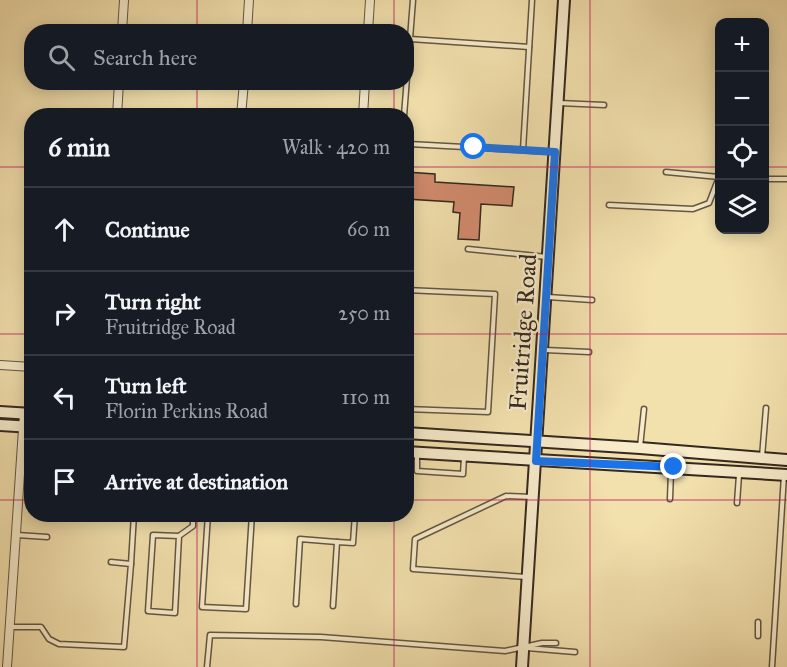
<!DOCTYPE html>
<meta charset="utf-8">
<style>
body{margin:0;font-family:"IM FELL Great Primer",serif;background:#20242c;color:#f1f3f6}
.controls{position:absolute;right:18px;top:18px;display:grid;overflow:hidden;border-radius:12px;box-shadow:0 3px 15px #0003}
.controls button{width:54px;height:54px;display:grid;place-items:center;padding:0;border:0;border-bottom:2px solid #363941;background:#171b24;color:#f1f3f6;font:30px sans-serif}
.stop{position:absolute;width:18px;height:18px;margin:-14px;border:4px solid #1a73e8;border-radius:50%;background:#fff}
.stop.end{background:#1a73e8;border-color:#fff;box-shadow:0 2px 6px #0008}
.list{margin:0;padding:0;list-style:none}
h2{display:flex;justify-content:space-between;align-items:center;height:78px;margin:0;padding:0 24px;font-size:26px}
h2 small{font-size:20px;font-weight:400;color:#9ea1a6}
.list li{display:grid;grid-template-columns:39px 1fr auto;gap:18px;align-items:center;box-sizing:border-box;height:84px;padding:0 24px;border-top:2px solid #363941}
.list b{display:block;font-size:22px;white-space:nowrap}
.list p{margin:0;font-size:20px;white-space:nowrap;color:#9ea1a6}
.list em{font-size:20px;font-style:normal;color:#9ea1a6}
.icon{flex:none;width:33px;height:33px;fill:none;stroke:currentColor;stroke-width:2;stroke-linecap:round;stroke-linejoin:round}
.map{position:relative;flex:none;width:787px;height:667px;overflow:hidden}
.search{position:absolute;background:#171b24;box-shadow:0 3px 15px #0003;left:24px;top:24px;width:390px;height:66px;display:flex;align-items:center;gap:15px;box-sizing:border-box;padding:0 21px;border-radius:24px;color:#9ea1a6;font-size:22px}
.panel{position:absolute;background:#171b24;box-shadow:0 3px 15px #0003;left:24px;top:108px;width:390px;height:414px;border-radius:24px}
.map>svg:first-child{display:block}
.building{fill:#d28b6e;stroke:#34281f;stroke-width:1.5}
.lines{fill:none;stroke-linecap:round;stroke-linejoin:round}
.service-casing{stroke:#645642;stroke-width:7}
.minor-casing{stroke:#645642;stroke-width:10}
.secondary-casing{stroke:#34281f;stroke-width:14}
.service{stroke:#f7ebca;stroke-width:4}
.minor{stroke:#f7ebca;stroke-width:8}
.secondary{stroke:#f7ebca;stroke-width:10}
.route{stroke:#1a73e8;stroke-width:8}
.grid{fill:none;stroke:#c2185b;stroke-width:1.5;stroke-opacity:0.55}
.labels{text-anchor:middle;stroke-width:4.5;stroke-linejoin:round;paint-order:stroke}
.street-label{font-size:24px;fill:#34281f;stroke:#f7ebca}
</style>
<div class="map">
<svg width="787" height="667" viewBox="0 0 787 667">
<rect width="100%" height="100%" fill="#f2e0ad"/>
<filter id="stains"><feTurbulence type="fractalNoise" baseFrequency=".00333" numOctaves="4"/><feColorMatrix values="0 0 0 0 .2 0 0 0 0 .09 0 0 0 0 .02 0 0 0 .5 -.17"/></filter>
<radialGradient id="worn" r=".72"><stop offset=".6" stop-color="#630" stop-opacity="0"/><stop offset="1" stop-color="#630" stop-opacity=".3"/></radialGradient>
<path class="building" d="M406 172 435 174V182L514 187 512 206 481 204 479 240 458 239 460 213 453 212 454 202 406 199Z"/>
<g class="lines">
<g class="service-casing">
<g id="service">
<path d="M410 39 529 47"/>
<path d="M559 103 604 105"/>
<path d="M404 116 413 0"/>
<path d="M406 138 409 144 554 152"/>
<path d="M523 150 532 0"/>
<path d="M666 172 719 177"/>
<path d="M764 179H787"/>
<path d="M609 205 693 209 709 203 719 177"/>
<path d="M468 249 547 257"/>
<path d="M406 290 495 294 488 412 406 409"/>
<path d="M548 297 592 300"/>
<path d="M545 350 589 352"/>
<path d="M640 447 644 409"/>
<path d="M417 454V471L463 474 464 457"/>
<path d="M762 457 766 408"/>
<path d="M21 461H32"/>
<path d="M670 499 671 471"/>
<path d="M737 503 739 475"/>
<path d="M208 514 202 607 246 609 252 514"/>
<path d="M17 535 47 537"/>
<path d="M153 535 179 536 175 613 148 611Z"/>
<path d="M179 536 193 526V514"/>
<path d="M131 564 134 514"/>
<path d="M527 577 413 569 415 539 506 496 532 497"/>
<path d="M296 604 300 539 337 542"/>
<path d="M333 606 337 542 353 543 355 514"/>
<path d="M758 622V636"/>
<path d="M11 627H41L49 639 59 644 124 647 131 564 111 562"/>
<path d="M527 648 575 652"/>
<path d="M207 667 210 635 321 637 505 651 542 643H556"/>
<path d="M772 667 784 475"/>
</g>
</g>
<g class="minor-casing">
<g id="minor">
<path d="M122 32 124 0"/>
<path d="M247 32 249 0"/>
<path d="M368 32 370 0"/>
<path d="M117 116 119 82"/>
<path d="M241 116 244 82"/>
<path d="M363 116 365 82"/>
<path d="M0 365 32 367"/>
<path d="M7 667 24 414"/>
</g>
</g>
<g class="secondary-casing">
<g id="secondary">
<path d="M0 412 32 414"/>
<path d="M0 425 32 427"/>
<path d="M406 433 640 448 787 460"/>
<path d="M406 452 787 475"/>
<path d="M522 667 564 0"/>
</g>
</g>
<use href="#service" class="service"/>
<use href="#minor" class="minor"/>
<use href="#secondary" class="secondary"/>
</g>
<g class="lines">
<path class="route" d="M474 147 555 152 536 461 674 467"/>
</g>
<path class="grid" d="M197 0V32M394 0V32M590 0V667M197 82V116M394 82V116M0 167H32M406 167H720M764 167H787M0 334H32M406 334H787M0 500H32M406 500H787M197 514V667M394 514V667"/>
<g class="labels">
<g class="street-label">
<text transform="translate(523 332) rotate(-86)" y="8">Fruitridge Road</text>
</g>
</g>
<rect width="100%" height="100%" filter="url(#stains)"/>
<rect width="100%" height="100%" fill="url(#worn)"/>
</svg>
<div class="controls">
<button>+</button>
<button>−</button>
<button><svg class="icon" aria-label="locate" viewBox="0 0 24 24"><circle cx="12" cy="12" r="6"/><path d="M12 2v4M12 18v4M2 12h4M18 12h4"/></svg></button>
<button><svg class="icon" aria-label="layers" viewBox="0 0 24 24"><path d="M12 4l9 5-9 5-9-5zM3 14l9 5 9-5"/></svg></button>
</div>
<div class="stop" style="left:474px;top:147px"></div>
<div class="stop end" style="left:674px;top:467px"></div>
<div class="search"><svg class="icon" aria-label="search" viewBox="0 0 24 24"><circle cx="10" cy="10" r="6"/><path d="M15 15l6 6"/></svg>Search here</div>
<section class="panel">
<h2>6 min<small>Walk · 420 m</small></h2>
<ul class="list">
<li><svg class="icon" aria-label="ahead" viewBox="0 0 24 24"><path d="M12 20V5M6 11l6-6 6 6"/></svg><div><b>Continue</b></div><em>60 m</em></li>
<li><svg class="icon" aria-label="right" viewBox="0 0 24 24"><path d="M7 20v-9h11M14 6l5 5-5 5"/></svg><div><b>Turn right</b><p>Fruitridge Road</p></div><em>250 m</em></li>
<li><svg class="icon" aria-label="left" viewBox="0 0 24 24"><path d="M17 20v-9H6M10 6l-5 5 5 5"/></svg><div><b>Turn left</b><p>Florin Perkins Road</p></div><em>110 m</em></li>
<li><svg class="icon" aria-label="arrive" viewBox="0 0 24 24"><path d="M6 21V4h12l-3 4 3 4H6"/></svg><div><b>Arrive at destination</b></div></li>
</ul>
</section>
</div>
